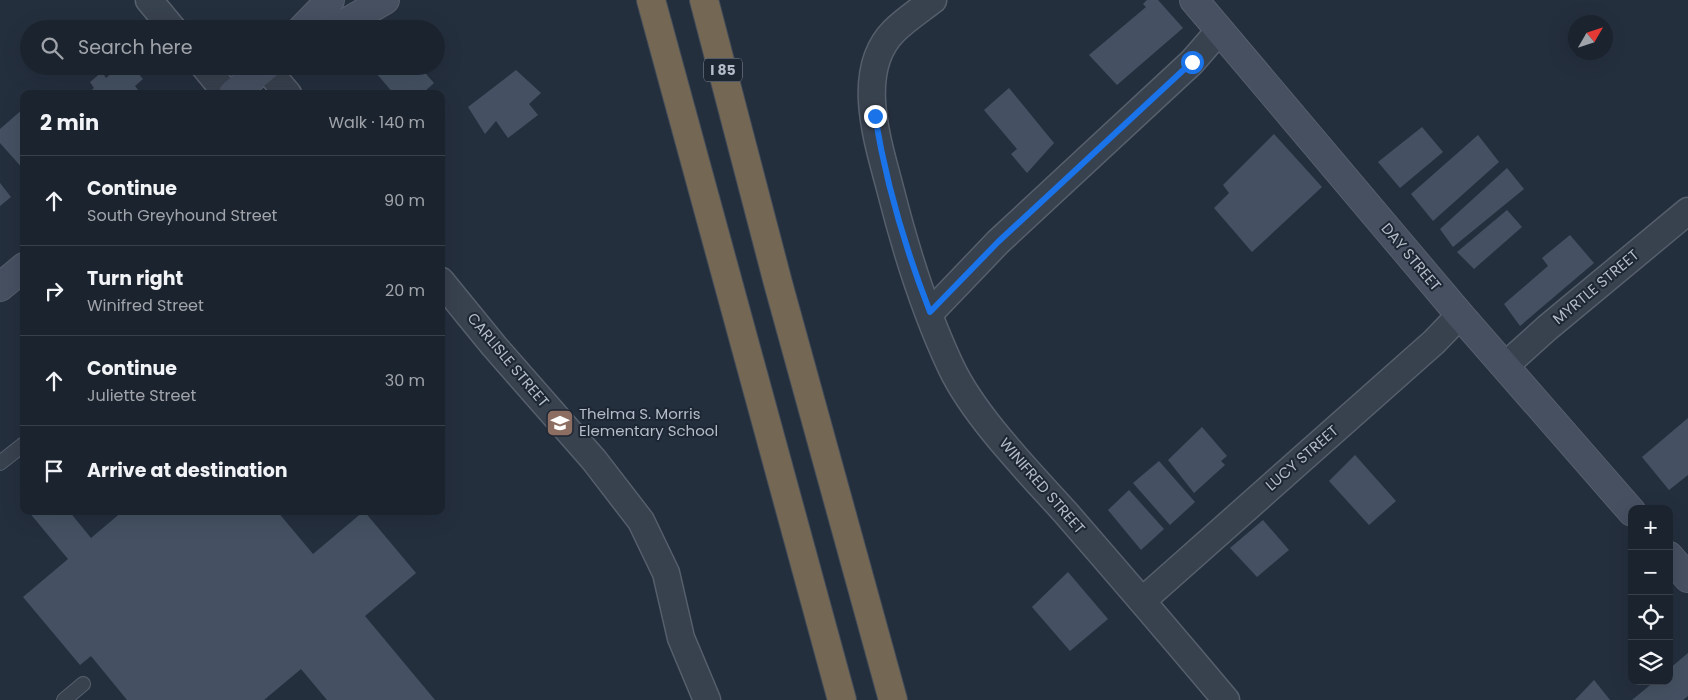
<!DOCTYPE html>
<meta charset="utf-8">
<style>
body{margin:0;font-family:Poppins,sans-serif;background:#282f3a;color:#f1f3f6}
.controls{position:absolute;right:15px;bottom:15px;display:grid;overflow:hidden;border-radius:10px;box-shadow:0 5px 20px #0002}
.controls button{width:45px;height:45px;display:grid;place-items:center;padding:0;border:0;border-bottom:1px solid #39404a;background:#1b232e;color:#f1f3f6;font:25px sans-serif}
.compass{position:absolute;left:1568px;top:15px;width:45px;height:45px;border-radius:50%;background:#1b232e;box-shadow:0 5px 20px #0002;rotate:51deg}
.stop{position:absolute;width:15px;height:15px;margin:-11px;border:4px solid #1a73e8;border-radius:50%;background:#fff}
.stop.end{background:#1a73e8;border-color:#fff;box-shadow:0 1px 5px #0008}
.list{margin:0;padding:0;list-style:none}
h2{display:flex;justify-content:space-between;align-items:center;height:65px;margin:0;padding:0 20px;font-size:21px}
h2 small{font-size:16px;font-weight:400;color:#a0a4aa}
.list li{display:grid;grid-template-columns:32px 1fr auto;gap:15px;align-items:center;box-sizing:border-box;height:90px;padding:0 20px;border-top:1px solid #39404a}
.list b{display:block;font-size:19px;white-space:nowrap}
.list p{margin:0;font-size:16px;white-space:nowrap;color:#a0a4aa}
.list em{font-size:16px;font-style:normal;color:#a0a4aa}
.icon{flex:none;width:28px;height:28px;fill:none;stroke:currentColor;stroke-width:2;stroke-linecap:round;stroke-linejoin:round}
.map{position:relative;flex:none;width:1688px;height:700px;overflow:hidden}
.search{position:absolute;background:#1b232e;box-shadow:0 5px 20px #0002;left:20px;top:20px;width:425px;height:55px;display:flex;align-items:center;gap:12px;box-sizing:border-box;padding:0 18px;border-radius:28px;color:#a0a4aa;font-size:19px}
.panel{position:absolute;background:#1b232e;box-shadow:0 5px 20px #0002;left:20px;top:90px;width:425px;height:425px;border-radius:10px}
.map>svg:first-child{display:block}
.building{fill:#455162}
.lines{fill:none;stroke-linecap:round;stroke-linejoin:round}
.lane-casing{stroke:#565f6c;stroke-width:16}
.street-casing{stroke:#565f6c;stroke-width:29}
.secondary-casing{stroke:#565f6c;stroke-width:30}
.highway-casing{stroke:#434c59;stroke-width:30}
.lane{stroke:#38414e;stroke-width:14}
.street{stroke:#38414e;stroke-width:26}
.secondary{stroke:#465061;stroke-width:28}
.highway{stroke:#746855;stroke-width:28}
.route{stroke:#1a73e8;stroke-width:6}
.labels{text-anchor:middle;stroke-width:4;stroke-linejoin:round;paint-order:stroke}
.shield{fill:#1d2633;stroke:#878f9c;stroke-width:1}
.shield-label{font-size:14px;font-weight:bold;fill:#b4bcc9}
.street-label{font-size:15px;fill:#b4bcc9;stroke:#1d2633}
.poi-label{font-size:15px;fill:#b4bcc9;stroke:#1d2633;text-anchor:start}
</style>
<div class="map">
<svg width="1688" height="700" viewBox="0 0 1688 700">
<rect width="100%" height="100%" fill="#242f3e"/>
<g class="building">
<path d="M1147 0H1158L1183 28 1117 85 1089 55 1146 7 1143 4Z"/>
<path d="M112 66H132L143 79 135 86 141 94H87L94 88 90 82 102 72 106 78 115 70Z"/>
<path d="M370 66H419L434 83 422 94H394Z"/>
<path d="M516 70 541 93 529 104 538 115 508 138 496 121 485 134 468 107Z"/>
<path d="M1009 88 1054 143 1027 173 1011 154 1017 149 984 110Z"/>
<path d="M24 108V170L0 143V129Z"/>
<path d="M1422 127 1443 152 1400 188 1378 162Z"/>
<path d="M1274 134 1322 187 1252 252 1214 208 1229 193 1223 185Z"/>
<path d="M1478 135 1499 162 1433 221 1411 194Z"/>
<path d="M1507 168 1524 189 1453 247 1440 229Z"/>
<path d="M0 183 11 197 0 206Z"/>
<path d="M1507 210 1522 227 1474 269 1457 252Z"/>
<path d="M1570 235 1594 263 1520 326 1504 304 1548 266 1542 258Z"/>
<path d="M1688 418V475L1669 490 1642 457Z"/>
<path d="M1202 427 1227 456 1221 461 1225 465 1194 493 1168 460Z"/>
<path d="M1355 455 1396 501 1369 525 1329 481Z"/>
<path d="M1159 461 1195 502 1170 525 1133 483Z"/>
<path d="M1129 490 1164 529 1141 550 1108 510Z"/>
<path d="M28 511H69L91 538 123 511H277L313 554 364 511 416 573 365 616 435 700H327L301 669 264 700H127L91 656 80 665 23 597 68 559Z"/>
<path d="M1263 520 1289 550 1257 577 1230 548Z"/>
<path d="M1068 572 1108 619 1070 651 1032 607Z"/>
<path d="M1688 653V696L1683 700H1632L1655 681H1669V669Z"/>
<path d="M1594 680 1610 700H1575Z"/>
</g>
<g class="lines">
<g class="lane-casing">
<g id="lane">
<path d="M0 463 24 444"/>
<path d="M64 700 83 684"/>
</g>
</g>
<g class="street-casing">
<g id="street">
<path d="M149 0 173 29"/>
<path d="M933 0C920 10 905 20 894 31 853 72 879 145 891 192 906 251 925 312 951 367 974 416 1028 471 1065 512 1119 574 1173 637 1226 700"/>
<path d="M204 66 227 94"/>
<path d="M265 67 288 94"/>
<path d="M441 281 494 346 594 460 641 521 666 573 681 638 707 700"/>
<path d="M930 313 998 242 1192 62 1219 31"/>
<path d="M1506 365 1547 328 1688 211"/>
<path d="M1142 601 1434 342 1460 315"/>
</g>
</g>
<g class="secondary-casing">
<g id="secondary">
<path d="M1194 0 1460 315 1632 512"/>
<path d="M302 29 330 0"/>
<path d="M335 29 385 0"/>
<path d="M233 94 266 66"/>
<path d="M0 287 24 267"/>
<path d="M1669 556 1688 578"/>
</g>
</g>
<g class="highway-casing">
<g id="highway">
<path d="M651 0 842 700"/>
<path d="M704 0 778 283 893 700"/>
</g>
</g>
<use href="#lane" class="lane"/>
<use href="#street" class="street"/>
<use href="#secondary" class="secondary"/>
<use href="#highway" class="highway"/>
</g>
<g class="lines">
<path class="route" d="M875 116C886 183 905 248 930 312L998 242 1192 62"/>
</g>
<defs>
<g id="school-square" transform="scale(1.4375)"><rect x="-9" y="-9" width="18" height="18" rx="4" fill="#8d6e63" stroke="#1d2633"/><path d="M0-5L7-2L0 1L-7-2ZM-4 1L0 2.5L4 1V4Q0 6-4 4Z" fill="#fff"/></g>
</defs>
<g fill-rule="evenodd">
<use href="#school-square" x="560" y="423"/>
</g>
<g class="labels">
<rect class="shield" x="704" y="58.5" width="38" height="23" rx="4"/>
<g class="shield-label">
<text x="723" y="75">I 85</text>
</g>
<g class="street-label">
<text transform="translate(1411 257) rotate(50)" y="5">DAY STREET</text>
<text transform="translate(1596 287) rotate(-40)" y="5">MYRTLE STREET</text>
<text transform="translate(508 360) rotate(50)" y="5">CARLISLE STREET</text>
<text transform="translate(1302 458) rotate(-41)" y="5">LUCY STREET</text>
<text transform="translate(1042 486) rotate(49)" y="5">WINIFRED STREET</text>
</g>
<g class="poi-label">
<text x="579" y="419">Thelma S. Morris<tspan x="579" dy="17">Elementary School</tspan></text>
</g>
</g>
</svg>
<div class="controls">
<button>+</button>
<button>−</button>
<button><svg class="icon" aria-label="locate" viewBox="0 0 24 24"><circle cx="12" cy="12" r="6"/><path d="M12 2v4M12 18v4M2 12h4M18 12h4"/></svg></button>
<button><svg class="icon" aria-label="layers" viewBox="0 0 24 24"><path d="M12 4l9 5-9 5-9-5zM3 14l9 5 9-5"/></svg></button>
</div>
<svg class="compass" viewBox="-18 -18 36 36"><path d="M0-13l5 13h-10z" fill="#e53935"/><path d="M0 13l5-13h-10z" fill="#a0a4aa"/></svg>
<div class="stop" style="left:1192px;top:62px"></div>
<div class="stop end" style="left:875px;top:116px"></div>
<div class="search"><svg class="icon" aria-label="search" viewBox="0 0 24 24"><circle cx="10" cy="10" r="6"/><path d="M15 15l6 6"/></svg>Search here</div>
<section class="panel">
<h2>2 min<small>Walk · 140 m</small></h2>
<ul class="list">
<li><svg class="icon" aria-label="ahead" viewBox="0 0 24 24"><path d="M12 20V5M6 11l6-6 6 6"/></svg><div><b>Continue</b><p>South Greyhound Street</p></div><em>90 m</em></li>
<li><svg class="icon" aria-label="right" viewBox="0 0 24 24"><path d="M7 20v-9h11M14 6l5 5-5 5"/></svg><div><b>Turn right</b><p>Winifred Street</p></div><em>20 m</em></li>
<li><svg class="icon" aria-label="ahead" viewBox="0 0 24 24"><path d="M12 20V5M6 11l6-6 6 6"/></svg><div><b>Continue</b><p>Juliette Street</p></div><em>30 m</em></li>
<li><svg class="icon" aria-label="arrive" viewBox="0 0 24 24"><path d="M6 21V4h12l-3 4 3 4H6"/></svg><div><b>Arrive at destination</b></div></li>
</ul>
</section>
</div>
